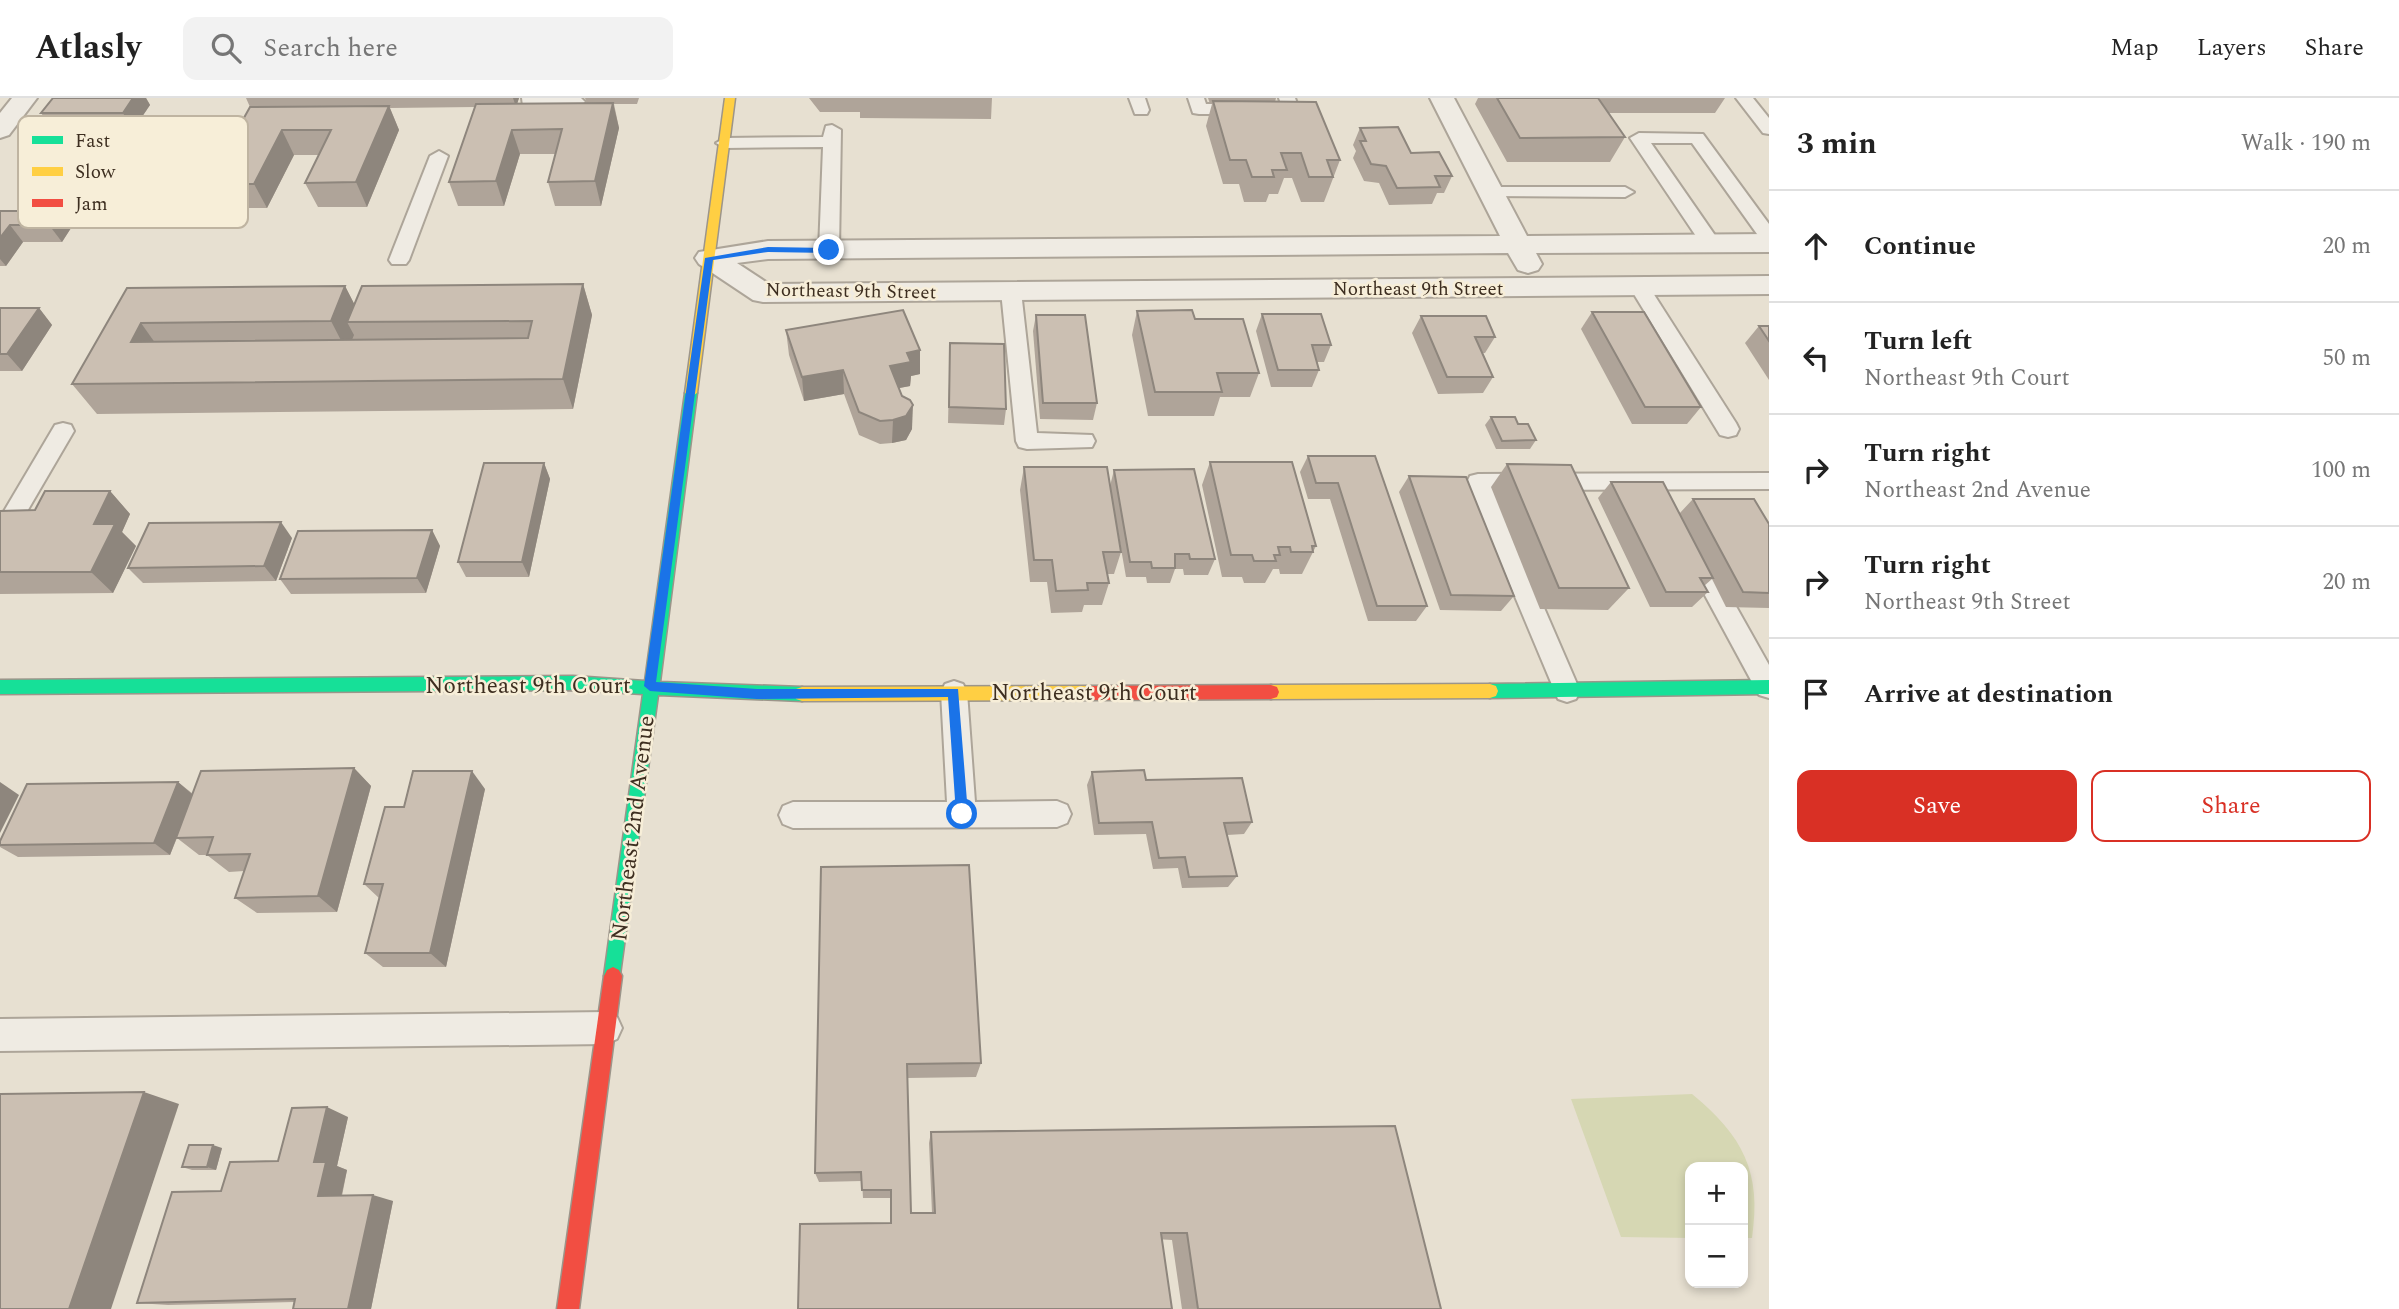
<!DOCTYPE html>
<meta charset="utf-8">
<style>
body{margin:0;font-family:Spectral,serif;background:#f2f2f2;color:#222}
.controls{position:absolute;right:21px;bottom:21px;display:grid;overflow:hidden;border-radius:14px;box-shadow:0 4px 10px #0003}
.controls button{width:63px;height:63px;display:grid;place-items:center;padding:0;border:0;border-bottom:2px solid #e0e0e0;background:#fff;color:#222;font:35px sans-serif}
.stop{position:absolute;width:21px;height:21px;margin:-16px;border:5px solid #1a73e8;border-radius:50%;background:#fff}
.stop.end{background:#1a73e8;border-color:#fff;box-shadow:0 2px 7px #0008}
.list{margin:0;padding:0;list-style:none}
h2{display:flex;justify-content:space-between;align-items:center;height:91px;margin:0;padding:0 28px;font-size:30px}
h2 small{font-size:23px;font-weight:400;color:#767676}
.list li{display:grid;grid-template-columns:46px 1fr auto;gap:21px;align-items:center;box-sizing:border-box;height:112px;padding:0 28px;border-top:2px solid #e0e0e0}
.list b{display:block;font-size:26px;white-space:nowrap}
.list p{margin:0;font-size:23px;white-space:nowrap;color:#767676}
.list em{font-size:23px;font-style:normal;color:#767676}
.actions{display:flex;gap:14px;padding:21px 28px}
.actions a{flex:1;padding:16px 0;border:2px solid #d93025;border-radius:14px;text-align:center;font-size:24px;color:#d93025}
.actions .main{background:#d93025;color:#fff}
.icon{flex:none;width:38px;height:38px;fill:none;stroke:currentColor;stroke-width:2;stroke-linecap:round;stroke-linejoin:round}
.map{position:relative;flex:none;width:1769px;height:1211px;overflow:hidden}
header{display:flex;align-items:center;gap:42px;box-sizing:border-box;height:98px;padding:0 35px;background:#fff;border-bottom:2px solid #e0e0e0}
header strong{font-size:33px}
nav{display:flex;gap:38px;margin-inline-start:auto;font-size:24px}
.search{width:490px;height:63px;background:#f2f2f2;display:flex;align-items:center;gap:18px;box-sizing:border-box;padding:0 24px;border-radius:14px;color:#767676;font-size:26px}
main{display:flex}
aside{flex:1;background:#fff}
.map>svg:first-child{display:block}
.green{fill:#d6d7b3}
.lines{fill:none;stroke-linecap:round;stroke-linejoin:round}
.lane-casing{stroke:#ada599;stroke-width:4}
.street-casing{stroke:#ada599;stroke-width:4}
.fast-casing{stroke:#9c958a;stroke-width:3}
.slow-casing{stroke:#9c958a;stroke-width:3}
.jam-casing{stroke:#9c958a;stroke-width:3}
.lane{fill:#efebe3;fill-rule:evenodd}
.street{fill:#efebe3;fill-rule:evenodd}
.fast{fill:#16e098;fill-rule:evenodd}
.slow{fill:#ffcf43;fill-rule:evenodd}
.jam{fill:#f24e42;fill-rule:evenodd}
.wall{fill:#afa499}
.shaded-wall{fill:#8e867d}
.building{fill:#cbbfb2;stroke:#8e867d;stroke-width:2}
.route{fill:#1a73e8}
.labels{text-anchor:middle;stroke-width:5;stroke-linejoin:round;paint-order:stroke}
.far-street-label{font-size:19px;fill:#3d2e20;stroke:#f7eed8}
.street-label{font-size:23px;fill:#3d2e20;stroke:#f7eed8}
.key{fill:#f7eed8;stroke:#bfb4a1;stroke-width:2}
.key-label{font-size:19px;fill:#3d2e20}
</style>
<header>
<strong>Atlasly</strong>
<div class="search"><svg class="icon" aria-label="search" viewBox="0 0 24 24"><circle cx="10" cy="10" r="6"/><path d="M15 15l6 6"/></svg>Search here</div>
<nav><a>Map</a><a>Layers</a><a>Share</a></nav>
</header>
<main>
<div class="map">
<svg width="1769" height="1211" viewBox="0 0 1769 1211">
<rect width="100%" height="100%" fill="#e7e0d1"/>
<path class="green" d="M1692 996C1743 1038 1762 1074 1752 1140H1743V1069H1690V1140L1621 1139 1571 1001Z"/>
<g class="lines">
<g class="lane-casing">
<g id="lane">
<path d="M522 0H581L585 4 577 9H529L523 8Z"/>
<path d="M1129 0H1145L1149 12 1147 16H1135Z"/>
<path d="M1188 0H1204L1206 6H1281L1279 0H1295L1299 11 1291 16H1199L1193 15Z"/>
<path d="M1736 0H1753L1769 20V36L1763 35Z"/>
<path d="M832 27 841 32 839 152 829 158 819 152 823 49 725 50 716 45 725 40 823 39 826 28Z"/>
<path d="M1639 35 1703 36 1769 126V145L1762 143 1692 45H1651L1721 146 1718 150H1704L1630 40Z"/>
<path d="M439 53 448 58 409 162 406 166H392L389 162 430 58Z"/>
<path d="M1490 89H1625L1634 94 1625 99 1484 98 1481 94Z"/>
<path d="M1639 182 1646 184 1736 325 1739 331 1736 337 1728 339 1720 337 1629 188 1632 184Z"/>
<path d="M1011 187 1018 189 1021 193 1037 335 1092 337 1095 343 1092 349 1027 351 1019 349 1016 343 1001 193 1004 189Z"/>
<path d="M63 325 71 327 74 333 8 446 0 449V420L55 327Z"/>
<path d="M1769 375V391L1493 392 1580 593 1576 601 1567 604 1558 601 1467 384 1470 378 1478 376Z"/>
<path d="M1693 444 1701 446 1769 567V600L1759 597 1681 453 1685 446Z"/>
<path d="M954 583 963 586 967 594 975 704 1057 703 1067 707 1071 716 1067 725 1057 729 793 730 783 726 779 717 783 708 793 704H947L941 594 945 586Z"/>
<path d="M606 914 617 919 622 930 617 941 606 946 0 953V921Z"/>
</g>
</g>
<g class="street-casing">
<g id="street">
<path d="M12 0H37L9 37 0 40V15Z"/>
<path d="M1430 0H1454L1527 138 1769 136V154L1536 155 1542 166 1538 172 1528 175 1518 172 1508 155 768 161 737 165 769 186 1769 178V196L763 204 753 202 699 166 695 160 699 154 768 143 1500 138Z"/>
</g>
</g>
<g class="fast-casing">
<g id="fast">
<path d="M691 291 697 295 660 584 802 589 808 591 810 596 808 601 802 603 658 597 619 884 613 887 607 884 604 878 643 596 573 592 0 596V582L573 578 645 583 685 295Z"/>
<path d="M1769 582V596L1490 600 1484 598 1482 593 1484 588 1490 586Z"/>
</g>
</g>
<g class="slow-casing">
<g id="slow">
<path d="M725 0H735L697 295 691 299 685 295Z"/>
<path d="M1490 586 1496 588 1498 593 1496 598 1490 600 1271 601 1265 599 1263 594 1265 589 1271 587Z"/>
<path d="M1090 588 1096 590 1098 595 1096 600 1090 602 802 603 796 601 794 596 796 591 802 589Z"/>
</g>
</g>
<g class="jam-casing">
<g id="jam">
<path d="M1271 587 1277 589 1279 594 1277 599 1271 601 1090 602 1084 600 1082 595 1084 590 1090 588Z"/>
<path d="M613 869 619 872 622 878 579 1211H557L604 878 607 872Z"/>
</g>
</g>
<use href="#lane" class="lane"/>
<use href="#street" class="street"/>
<use href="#fast" class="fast"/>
<use href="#slow" class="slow"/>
<use href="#jam" class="jam"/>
</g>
<g class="wall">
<path d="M53 0H146L150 7 133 32H53L41 15Z"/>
<path d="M246 0H519L517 6 587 5 585 0H639L637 6H614L619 30 601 108H555L548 84 556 56H520L504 108H458L449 84 475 9 390 10 399 32 367 109H318L305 85 319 57H294L267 110H221L207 86 250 9Z"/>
<path d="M809 0H992L991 21 860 20V14H820Z"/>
<path d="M1208 0H1276L1275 4 1340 62 1324 104H1301L1292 80H1284L1278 96H1269L1266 104H1244L1239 86H1223L1206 28 1212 6H1210Z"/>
<path d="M1478 0H1725L1715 15H1609L1625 39 1610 64H1507L1475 6Z"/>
<path d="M1360 30 1411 55 1452 78 1444 95H1437L1432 106 1389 107 1379 85 1364 83 1353 60 1356 53 1353 47Z"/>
<path d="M0 113 71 130 62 144H23L6 168H0Z"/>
<path d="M583 186 592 217 573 311 97 316 72 286 127 190 345 188 354 206Z"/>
<path d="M0 210H39L52 227 22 273H0Z"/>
<path d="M1137 213 1195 221 1259 275 1250 299H1220L1214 318H1148L1132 237Z"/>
<path d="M1592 214 1701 309 1687 326H1632L1581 231Z"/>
<path d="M1262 216 1331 247 1324 264H1317L1319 272 1312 289H1271L1256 233Z"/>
<path d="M1036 217 1097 305 1093 322 1040 321 1033 233Z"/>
<path d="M1421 218 1495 239 1485 255H1483L1493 279 1483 295 1438 296 1412 235Z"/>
<path d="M1759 228H1769V282L1745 245Z"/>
<path d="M786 232 920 276 911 278 910 288 899 290 912 331 906 342 892 345 880 346 859 337 844 296 804 303 789 257Z"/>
<path d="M950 245 1006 311 1004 327 948 325Z"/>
<path d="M1491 319 1518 326 1536 342 1530 351H1496L1485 327Z"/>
<path d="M1308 358H1375L1427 508 1416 523H1368L1330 401H1308L1300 374Z"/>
<path d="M1210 364 1316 448 1302 476H1280L1279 471H1273L1265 485H1244L1242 479H1222L1202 387Z"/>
<path d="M544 365 550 381 529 479H466L458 464Z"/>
<path d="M1507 366 1629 490 1608 512 1540 511 1491 389Z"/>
<path d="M1024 369 1121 454 1114 476H1107L1109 485 1102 507H1084L1082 514 1051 515 1047 484H1030L1020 392Z"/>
<path d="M1114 372 1215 461 1208 477H1184L1183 471H1175L1170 485H1147L1146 479H1126L1110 388Z"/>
<path d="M1409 378 1514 498 1501 513 1440 512 1399 394Z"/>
<path d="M1611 384 1679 416 1693 401 1769 426V510L1726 509 1712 481 1704 488 1708 494 1692 509H1650L1598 400Z"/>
<path d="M110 393 130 416 122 434 136 448 113 495 0 496V413L35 412Z"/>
<path d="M432 432 440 448 426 495 291 496 280 481Z"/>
<path d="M292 440 276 483 143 485 128 470Z"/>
<path d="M354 670 371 688 337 814 257 815 235 800 244 773 229 774 207 757H199L177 740 170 757 18 759 0 749V743L178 684 193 696Z"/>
<path d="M1092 674 1146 682 1252 724 1244 736 1227 737 1237 778 1228 789 1182 790 1178 770 1153 771 1146 736 1094 737 1087 687Z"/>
<path d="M485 691 446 869H383L365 855 379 800 364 786 404 709Z"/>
<path d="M821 769 981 965 976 979 907 980 911 1115H932L929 1045 931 1034 1441 1211H1182L1172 1142 891 1125V1100H863L862 1083 819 1084 815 1075Z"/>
<path d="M348 1019 337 1068 347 1072 342 1098 393 1103 371 1211H293L294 1204 168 1207 137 1205 221 1093 278 1063Z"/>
<path d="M222 1050 216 1072H192L182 1069Z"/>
</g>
<g class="shaded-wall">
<path d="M133 0H146L150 7 133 32 123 15Z"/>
<path d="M513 0H519L516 9Z"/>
<path d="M613 5 619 30 601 108 595 83Z"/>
<path d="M389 8 399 32 367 109 356 84Z"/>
<path d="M282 32 294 57 267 110 254 86Z"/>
<path d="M512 32 520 56 504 108 496 83Z"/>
<path d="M59 113 71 130 62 144 49 127Z"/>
<path d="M10 127 23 144 6 168 0 161V140Z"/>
<path d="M583 186 592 217 573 311 563 281Z"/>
<path d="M345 188 361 219 347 224 354 237 347 254 331 223Z"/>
<path d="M39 210 52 227 22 273 7 256Z"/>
<path d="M141 225 163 256 131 244Z"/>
<path d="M920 252V276L911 278 910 288 889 292 890 268 907 255Z"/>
<path d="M843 272 844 296 804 303 802 279Z"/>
<path d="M913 307 912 331 906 342 892 345 893 322Z"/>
<path d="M544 365 550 381 529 479 522 464Z"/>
<path d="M110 393 130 416 122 434 136 448 113 495 91 474 94 426Z"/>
<path d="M281 424 292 440 276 483 264 468Z"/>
<path d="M432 432 440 448 426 495 417 480Z"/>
<path d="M354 670 371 688 337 814 318 798Z"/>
<path d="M472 673 485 691 446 869 430 855Z"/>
<path d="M0 684 19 697 0 735Z"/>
<path d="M178 684 193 697 170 757 154 745Z"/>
<path d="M144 994 179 1006 111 1211H69Z"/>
<path d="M327 1009 348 1019 337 1068 347 1072 340 1104 318 1098 314 1064Z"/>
<path d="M213 1047 222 1050 216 1072 207 1069Z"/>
<path d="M373 1097 393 1103 371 1211H348Z"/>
</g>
<g class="building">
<path d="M53 0H133L123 15H41Z"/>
<path d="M1497 0H1598L1625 39 1520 40Z"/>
<path d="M1213 3 1316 4 1340 62H1327L1333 79H1309L1301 55H1281L1287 72H1272L1274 79H1252L1246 62H1230Z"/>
<path d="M613 5 595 83 548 84 562 31 512 32 496 83 449 84 476 6Z"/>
<path d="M389 8 356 84 305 85 331 32H282L254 86H207L250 9Z"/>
<path d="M1398 29 1411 55 1439 54 1452 78H1435L1440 89 1397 90 1386 68 1371 66 1360 43H1366L1360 30Z"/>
<path d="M0 113H59L49 127H10L0 140Z"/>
<path d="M583 186 563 281 72 286 127 190 345 188 331 223 141 225 131 244 528 240 532 223 347 224 362 188Z"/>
<path d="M0 210H39L7 256H0Z"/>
<path d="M903 212 920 252 907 255 911 264 890 268 902 298 910 302 913 307 906 318 893 322 880 323 859 314 843 272 802 279 786 232Z"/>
<path d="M1192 212 1195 221H1243L1259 275H1217L1222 294H1155L1137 213Z"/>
<path d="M1592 214H1644L1701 309H1645Z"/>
<path d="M1262 216H1321L1331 247H1312L1319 272H1278Z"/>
<path d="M1036 217H1085L1097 305H1043Z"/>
<path d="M1421 218H1486L1495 239H1475L1493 279H1447Z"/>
<path d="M1759 228H1769V243Z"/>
<path d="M950 245 1004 246 1006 311 949 309Z"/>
<path d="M1491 319H1515L1518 326H1528L1536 342 1502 343Z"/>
<path d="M1308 358H1375L1427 508H1377L1338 385H1316Z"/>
<path d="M1210 364H1292L1316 448H1312L1313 454H1291L1290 449H1278L1280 457H1274L1276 463H1254L1252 457H1231Z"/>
<path d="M484 365H544L522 464H458Z"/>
<path d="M1507 366 1571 367 1629 490H1559Z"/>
<path d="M1024 369H1107L1121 454H1103L1109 485H1087L1088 492 1056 493 1052 462H1034Z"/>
<path d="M1194 371 1215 461H1190L1189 456H1175V470H1152L1151 464H1130L1114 372Z"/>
<path d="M1409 378 1466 379 1514 498 1451 497Z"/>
<path d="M1611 384H1663L1713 480H1700L1708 494H1666Z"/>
<path d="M45 393H110L94 426H115L91 474H0V413L35 412Z"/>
<path d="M1693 401H1754L1769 426V495L1743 494Z"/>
<path d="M281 424 264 468 128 470 149 425Z"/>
<path d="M432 432 417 480 280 481 298 433Z"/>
<path d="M354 670 318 798 235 800 250 756 207 757 213 739 176 740 201 673Z"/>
<path d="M1144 672 1146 682 1242 680 1252 724 1224 725 1237 778 1189 779 1185 759 1159 760 1152 724 1099 725 1092 674Z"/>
<path d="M413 673H472L430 855H365L383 786H364L385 709H404Z"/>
<path d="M178 684 154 745 0 747V743L27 686Z"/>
<path d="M969 767 981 965 907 966 911 1115H935L931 1034 1395 1028 1441 1211H1198L1187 1135H1161L1172 1211H798L800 1126 891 1125V1092H862L861 1074 815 1075 821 769Z"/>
<path d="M144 994 69 1211H0V996Z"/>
<path d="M327 1009 314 1064H326L318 1098 373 1097 348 1211H293L295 1201 137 1205 172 1094 221 1093 230 1064 278 1063 292 1010Z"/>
<path d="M189 1047H213L207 1069H182Z"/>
</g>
<path class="route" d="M768 149 829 150 833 152 829 155 768 154 713 162 656 584 757 591H958L968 716 962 721 956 716 948 599 757 601 650 593 644 588 705 160Z"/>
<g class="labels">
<g class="far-street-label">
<text x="1418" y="197">Northeast 9th Street</text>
<text transform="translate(851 192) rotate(1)" y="7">Northeast 9th Street</text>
</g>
<g class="street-label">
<text x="528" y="595">Northeast 9th Court</text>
<text x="1094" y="602">Northeast 9th Court</text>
<text transform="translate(632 730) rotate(-83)" y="8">Northeast 2nd Avenue</text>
</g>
</g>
<rect x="18" y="18" width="230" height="112" rx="10" class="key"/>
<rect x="32" y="38" width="31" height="8" fill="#16e098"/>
<rect x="32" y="69" width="31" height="9" fill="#ffcf43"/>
<rect x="32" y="101" width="31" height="8" fill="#f24e42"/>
<g class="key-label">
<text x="75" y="49">Fast</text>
<text x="75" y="80">Slow</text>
<text x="75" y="112">Jam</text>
</g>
</svg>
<div class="controls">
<button>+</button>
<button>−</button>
</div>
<div class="stop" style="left:962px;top:716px"></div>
<div class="stop end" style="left:829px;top:152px"></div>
</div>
<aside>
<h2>3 min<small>Walk · 190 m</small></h2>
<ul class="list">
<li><svg class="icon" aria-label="ahead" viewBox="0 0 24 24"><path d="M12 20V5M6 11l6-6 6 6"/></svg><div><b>Continue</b></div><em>20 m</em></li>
<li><svg class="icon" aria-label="left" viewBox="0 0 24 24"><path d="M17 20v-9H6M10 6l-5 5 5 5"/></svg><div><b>Turn left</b><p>Northeast 9th Court</p></div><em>50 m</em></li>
<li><svg class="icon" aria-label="right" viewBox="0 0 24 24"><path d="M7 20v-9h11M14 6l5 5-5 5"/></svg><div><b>Turn right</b><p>Northeast 2nd Avenue</p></div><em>100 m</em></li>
<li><svg class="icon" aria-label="right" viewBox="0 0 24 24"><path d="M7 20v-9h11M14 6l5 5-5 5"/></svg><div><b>Turn right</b><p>Northeast 9th Street</p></div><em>20 m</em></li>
<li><svg class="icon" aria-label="arrive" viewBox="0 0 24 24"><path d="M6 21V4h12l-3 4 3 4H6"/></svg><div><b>Arrive at destination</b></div></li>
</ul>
<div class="actions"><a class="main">Save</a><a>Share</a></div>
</aside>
</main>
